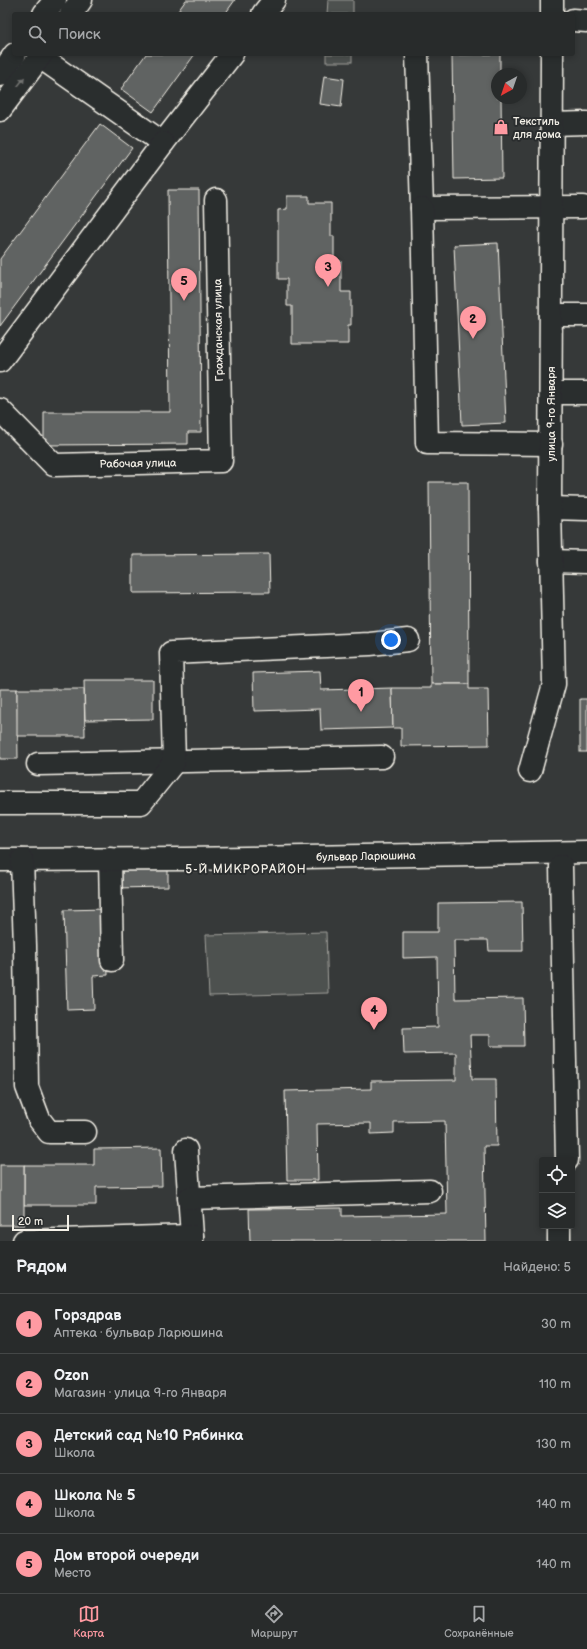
<!DOCTYPE html>
<html lang="ru">
<meta charset="utf-8">
<style>
body{margin:0;font-family:"Balsamiq Sans",sans-serif;background:#303333;color:#f1f3f6}
.controls{position:absolute;right:12px;bottom:12px;display:grid;overflow:hidden;border-radius:4px;box-shadow:0 2px 6px #0003}
.controls button{width:36px;height:36px;display:grid;place-items:center;padding:0;border:0;border-bottom:1px solid #444747;background:#282b2b;color:#f1f3f6;font:20px sans-serif}
.compass{position:absolute;left:491px;top:68px;width:36px;height:36px;border-radius:50%;background:#282b2b;box-shadow:0 2px 6px #0003;rotate:220deg}
.scale{position:absolute;left:12px;bottom:10px;width:57px;box-sizing:border-box;padding-left:4px;border:2px solid #f4f1e8;border-top:0;font-size:11px;line-height:14px;white-space:nowrap;color:#f4f1e8;-webkit-text-stroke:3px #2a2d2e;paint-order:stroke}
.you{position:absolute;left:391px;top:640px;width:14px;height:14px;margin:-10px;border:3px solid #fff;border-radius:50%;background:#1a73e8;box-shadow:0 0 0 6px #1a73e833}
.badge{display:grid;place-items:center;width:26px;height:26px;border-radius:50%;background:#ff9aa2;color:#111;font-size:13px;font-weight:700}
.pin{position:absolute;translate:-50% -33px;filter:drop-shadow(0 1px 2px #0008)}
.pin::after{content:'';position:absolute;top:21px;width:14px;height:12px;background:inherit;clip-path:polygon(0 0,100% 0,50% 100%)}
.list{margin:0;padding:0;list-style:none}
h2{display:flex;justify-content:space-between;align-items:center;height:52px;margin:0;padding:0 16px;font-size:17px}
h2 small{font-size:13px;font-weight:400;color:#a5a7a9}
.list li{display:grid;grid-template-columns:26px 1fr auto;gap:12px;align-items:center;box-sizing:border-box;height:60px;padding:0 16px;border-top:1px solid #444747}
.list b{display:block;font-size:15px;white-space:nowrap}
.list p{margin:0;font-size:13px;white-space:nowrap;color:#a5a7a9}
.list em{font-size:13px;font-style:normal;color:#a5a7a9}
.icon{flex:none;width:22px;height:22px;fill:none;stroke:currentColor;stroke-width:2;stroke-linecap:round;stroke-linejoin:round}
.map{position:relative;flex:none;width:587px;height:1241px;overflow:hidden}
.search{position:absolute;background:#282b2b;box-shadow:0 2px 6px #0003;left:12px;right:12px;top:12px;height:44px;display:flex;align-items:center;gap:10px;box-sizing:border-box;padding:0 14px;border-radius:4px;color:#a5a7a9;font-size:15px}
.sheet{height:352px;background:#282b2b}
nav{display:flex;justify-content:space-around;align-items:center;box-sizing:border-box;height:56px;border-top:1px solid #444747;background:#282b2b;font-size:11px;color:#a5a7a9}
nav a{display:grid;justify-items:center;gap:2px}
nav .on{color:#ff9aa2}
.map>svg:first-child{display:block}
.green{fill:#4e514f;stroke:#a1a19c}
.building{fill:#616362;stroke:#f4f1e8}
.lines{fill:none;stroke-linecap:round;stroke-linejoin:round}
.minor-casing{stroke:#f4f1e8;stroke-width:25}
.minor{stroke:#2a2d2e;stroke-width:22}
.oneway{fill:#71726f}
.labels{text-anchor:middle;stroke-width:4;stroke-linejoin:round;paint-order:stroke}
.poi-label{font-size:11px;fill:#f4f1e8;stroke:#2a2d2e;text-anchor:start}
.street-label{font-size:11px;fill:#f4f1e8;stroke:#2a2d2e}
.neighbourhood-label{font-size:12px;letter-spacing:1px;fill:#f4f1e8;stroke:#2a2d2e}
</style>
<div class="map">
<svg width="587" height="1241" viewBox="0 0 587 1241">
<rect width="100%" height="100%" fill="#363939"/>
<filter id="ink" filterUnits="userSpaceOnUse"><feTurbulence type="fractalNoise" baseFrequency=".025" numOctaves="2"/><feDisplacementMap in="SourceGraphic" scale="8" xChannelSelector="R" yChannelSelector="G"/><feConvolveMatrix kernelMatrix="1 2 1 2 8 2 1 2 1" color-interpolation-filters="sRGB"/></filter>
<g filter="url(#ink)">
<g class="green">
<path d="M328 0H353V14H327Z"/>
<rect x="326" y="54" width="26" height="8"/>
<path d="M326 932 328 993 209 996 206 935Z"/>
</g>
<g class="building">
<path d="M186 0H235L225 14H176Z"/>
<path d="M146 54H195L153 112 121 89Z"/>
<path d="M500 54V74H497V98H501L502 178 454 179 452 55Z"/>
<path d="M324 76 344 79 341 107 320 104Z"/>
<path d="M100 124 132 148 0 326V259Z"/>
<path d="M168 190H199L201 432H188V444L44 445V412H170Z"/>
<path d="M287 196H309V203H331V236H334V261H341V292H351V325H348V344H292V306H287V279H278V210L287 209Z"/>
<path d="M498 243 506 423 462 425 454 245Z"/>
<path d="M429 482H468L469 684H431Z"/>
<path d="M269 554 270 592 133 593V555Z"/>
<path d="M320 671 321 690 392 688 393 728 321 730 320 709 254 711 253 673Z"/>
<path d="M84 680H153V719L85 720Z"/>
<path d="M431 684H469V689H488L489 745 401 746V728H393L392 688H431Z"/>
<path d="M0 689H17L18 759H0Z"/>
<path d="M17 689H84L85 736H17Z"/>
<rect x="580" y="699" width="7" height="53"/>
<path d="M168 865V887L115 888V866Z"/>
<path d="M522 902 523 951H489L488 940H454L455 999 523 998 524 1046H490V1035H470L472 1079H496L497 1146H484L486 1241H250L249 1209 342 1208V1216L447 1214 445 1121 394 1122V1133L371 1134V1123L317 1124 318 1180H287L285 1091 371 1089V1081L456 1080V1053L404 1054 403 1028 438 1027 437 957 403 958V932H438V903Z"/>
<path d="M106 909 108 975 93 976 94 1009 67 1010 64 910Z"/>
<path d="M161 1148 162 1186 96 1187V1205H24V1165H94V1149Z"/>
<rect x="0" y="1165" width="24" height="60"/>
</g>
<g class="lines">
<g class="minor-casing">
<g id="minor">
<path d="M44 14 55 0"/>
<path d="M71 14 81 0"/>
<path d="M263 14 274 0"/>
<path d="M552 14V0"/>
<path d="M573 20 587 21"/>
<path d="M417 54 422 208 583 207"/>
<path d="M40 57 163 143 232 54"/>
<path d="M0 75 15 54"/>
<path d="M0 110 42 54"/>
<path d="M551 124 587 123"/>
<path d="M422 208 427 443 551 444"/>
<path d="M551 315H587"/>
<path d="M0 361 163 143"/>
<path d="M551 393H587"/>
<path d="M0 410 54 465 221 461 216 200"/>
<path d="M550 508 587 509"/>
<path d="M551 561 587 562"/>
<path d="M38 764 382 757"/>
<path d="M530 771 554 684 550 508 552 54"/>
<path d="M0 803H141L174 762 171 653 370 644 408 640"/>
<path d="M110 859 112 960"/>
<path d="M0 860 185 859 587 852"/>
<path d="M22 860 25 946 27 1087 39 1119 49 1132H85"/>
<path d="M561 866 567 1160"/>
<path d="M186 1150 192 1236"/>
<path d="M189 1198 430 1191"/>
<path d="M24 1241 192 1236V1241"/>
<path d="M559 1241V1226"/>
</g>
</g>
<use href="#minor" class="minor"/>
</g>
<defs><path id="oneway-solid" d="M-6-.8H1V-3.2L6.5 0L1 3.2V.8H-6Z"/></defs>
<use class="oneway" href="#oneway-solid" transform="translate(21 82) rotate(-53)"/>
</g>
<defs>
<g id="shop-bare" transform="scale(1.2)"><path d="M-5-2.5h2.3a2.7 3.5 0 0 1 5.4 0H5L5.5 6h-11ZM-1.5-2.5h3a1.5 2.3 0 0 0-3 0Z" fill="#ff9aa2" stroke="#2a2d2e" stroke-width="2.5" paint-order="stroke"/></g>
</defs>
<g fill-rule="evenodd">
<use href="#shop-bare" x="501" y="127"/>
</g>
<g class="labels">
<g class="poi-label">
<text x="513" y="125">Текстиль<tspan x="513" dy="13">для дома</tspan></text>
</g>
<g class="street-label">
<text transform="translate(218 330) rotate(-91)" y="4">Гражданская улица</text>
<text transform="translate(551 414) rotate(-90)" y="4">улица 9-го Января</text>
<text transform="translate(138 463) rotate(-1)" y="4">Рабочая улица</text>
<text transform="translate(366 856) rotate(-1)" y="4">бульвар Ларюшина</text>
</g>
<g class="neighbourhood-label">
<text x="246" y="873">5-Й МИКРОРАЙОН</text>
</g>
</g>
</svg>
<div class="controls">
<button><svg class="icon" aria-label="locate" viewBox="0 0 24 24"><circle cx="12" cy="12" r="6"/><path d="M12 2v4M12 18v4M2 12h4M18 12h4"/></svg></button>
<button><svg class="icon" aria-label="layers" viewBox="0 0 24 24"><path d="M12 4l9 5-9 5-9-5zM3 14l9 5 9-5"/></svg></button>
</div>
<svg class="compass" viewBox="-18 -18 36 36"><path d="M0-13l5 13h-10z" fill="#e53935"/><path d="M0 13l5-13h-10z" fill="#a5a7a9"/></svg>
<div class="scale">20 m</div>
<div class="you"></div>
<div class="pin badge" style="left:361px;top:712px">1</div>
<div class="pin badge" style="left:473px;top:339px">2</div>
<div class="pin badge" style="left:328px;top:287px">3</div>
<div class="pin badge" style="left:374px;top:1030px">4</div>
<div class="pin badge" style="left:184px;top:301px">5</div>
<div class="search"><svg class="icon" aria-label="search" viewBox="0 0 24 24"><circle cx="10" cy="10" r="6"/><path d="M15 15l6 6"/></svg>Поиск</div>
</div>
<section class="sheet">
<h2>Рядом<small>Найдено: 5</small></h2>
<ul class="list">
<li><span class="badge">1</span><div><b>Горздрав</b><p>Аптека · бульвар Ларюшина</p></div><em>30 m</em></li>
<li><span class="badge">2</span><div><b>Ozon</b><p>Магазин · улица 9-го Января</p></div><em>110 m</em></li>
<li><span class="badge">3</span><div><b>Детский сад №10 Рябинка</b><p>Школа</p></div><em>130 m</em></li>
<li><span class="badge">4</span><div><b>Школа № 5</b><p>Школа</p></div><em>140 m</em></li>
<li><span class="badge">5</span><div><b>Дом второй очереди</b><p>Место</p></div><em>140 m</em></li>
</ul>
</section>
<nav>
<a class="on"><svg class="icon" aria-label="map" viewBox="0 0 24 24"><path d="M3 6l6-2 6 2 6-2v14l-6 2-6-2-6 2zM9 4v14M15 6v14"/></svg>Карта</a>
<a><svg class="icon" aria-label="directions" viewBox="0 0 24 24"><path d="M12 3l9 9-9 9-9-9zM9 14v-3h6M13 9l2 2-2 2"/></svg>Маршрут</a>
<a><svg class="icon" aria-label="saved" viewBox="0 0 24 24"><path d="M7 4h10v16l-5-4-5 4z"/></svg>Сохранённые</a>
</nav>
